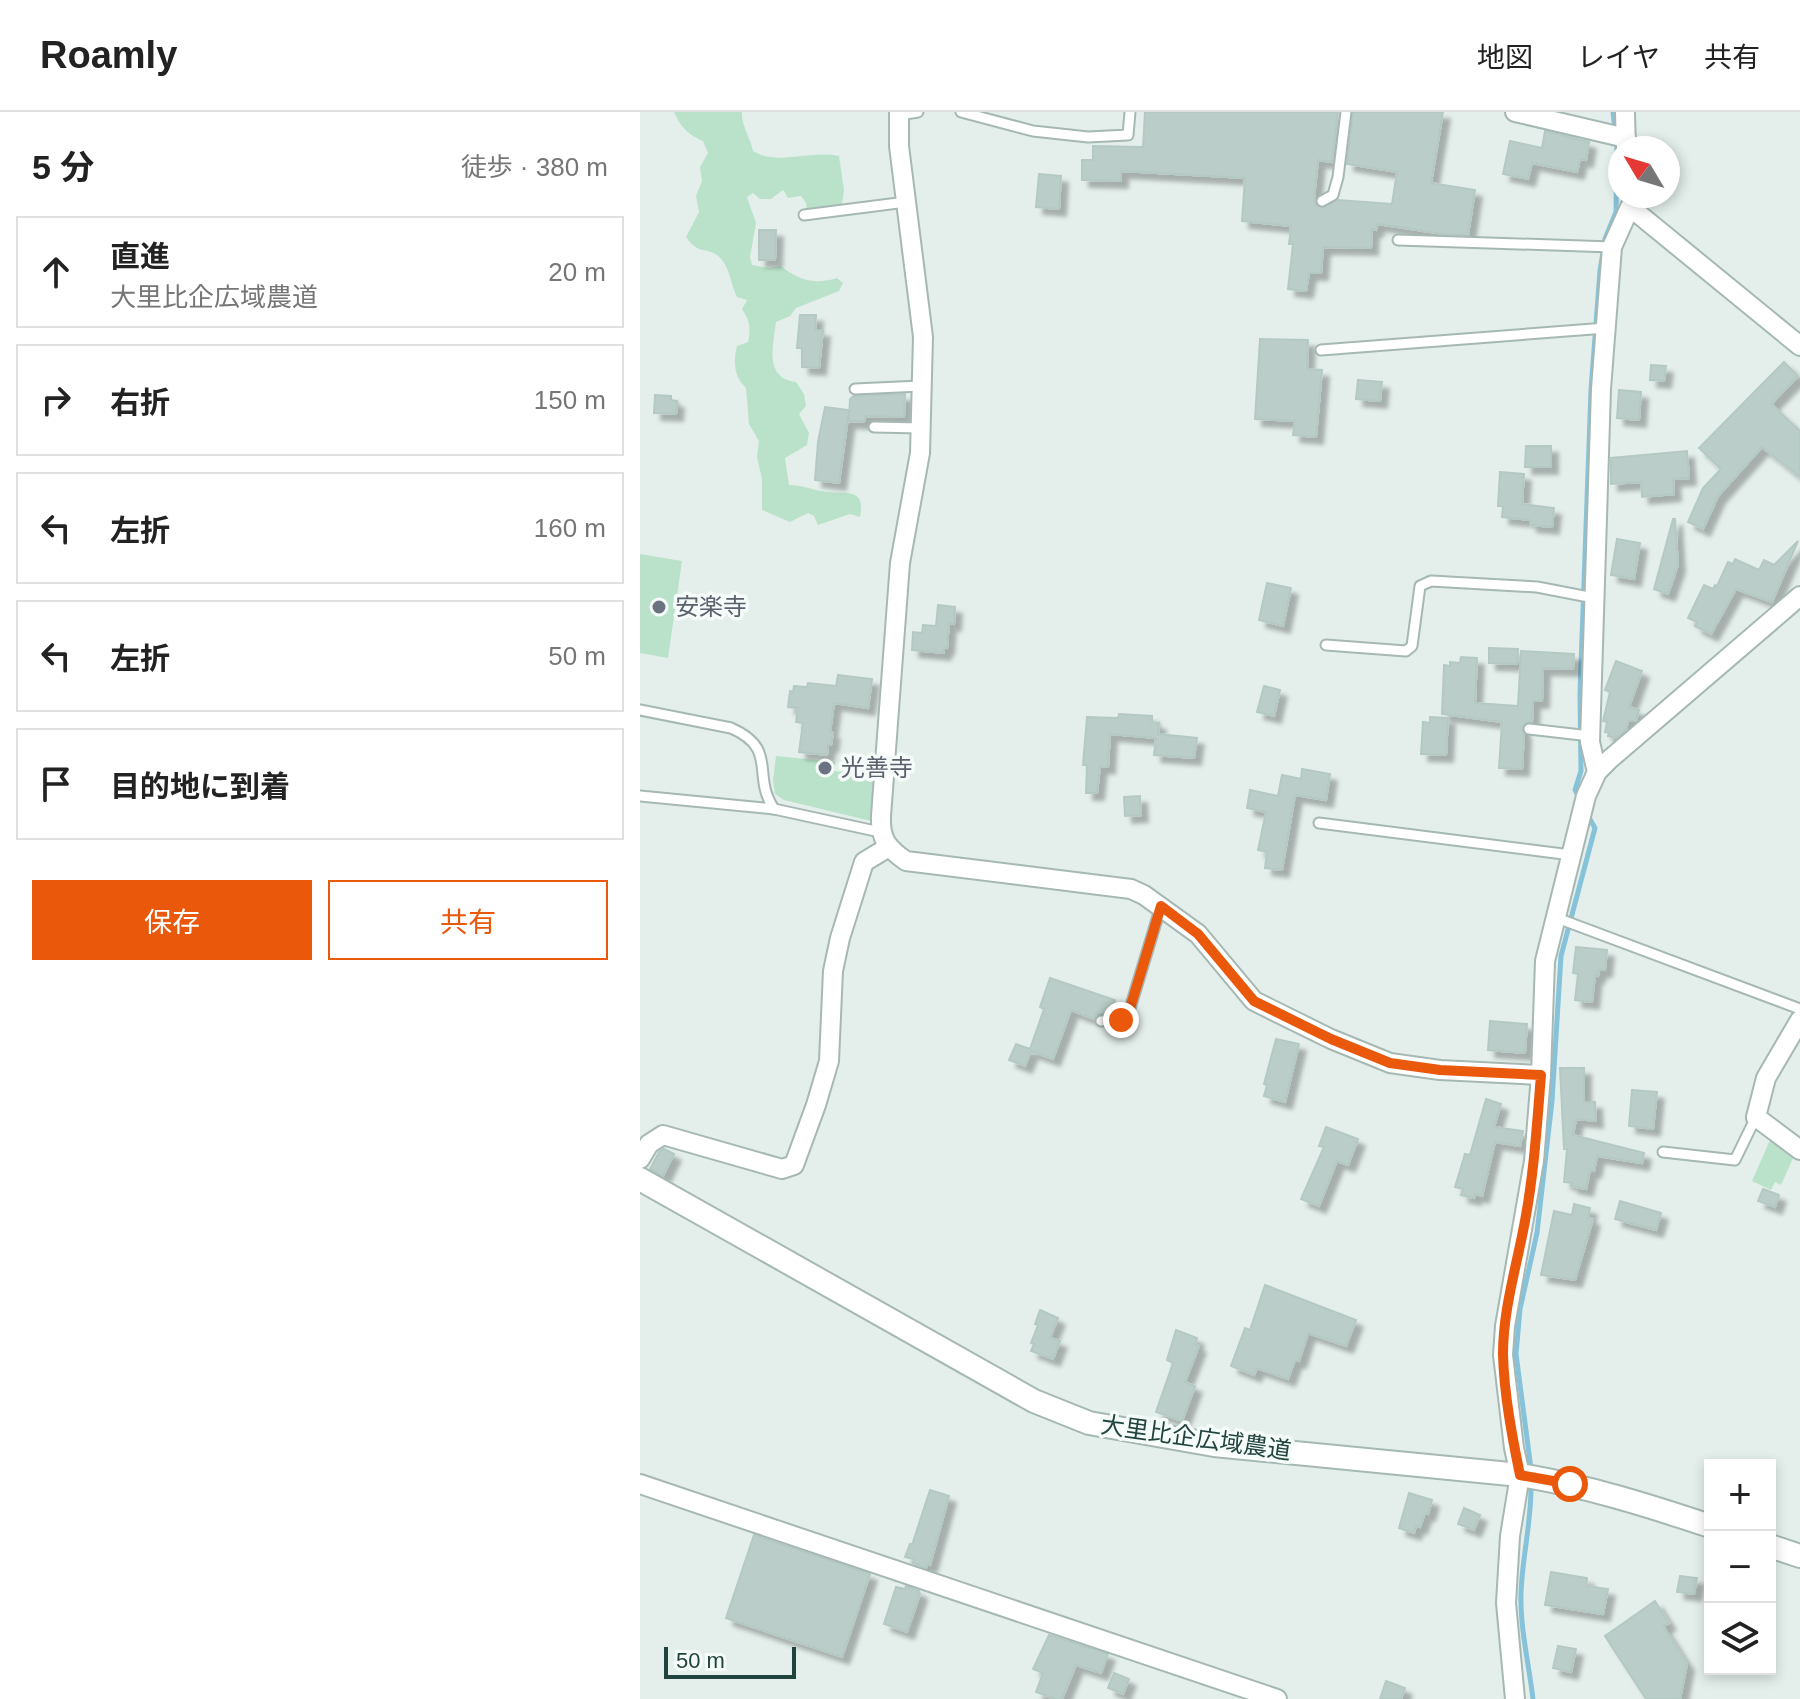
<!DOCTYPE html>
<html lang="ja">
<meta charset="utf-8">
<style>
body{margin:0;font-family:Arial,"Noto Sans JP",sans-serif;background:#f6f6f6;color:#222}
.controls{position:absolute;right:24px;bottom:24px;display:grid;overflow:hidden;border-radius:0px;box-shadow:0 4px 12px #0003}
.controls button{width:72px;height:72px;display:grid;place-items:center;padding:0;border:0;border-bottom:2px solid #e0e0e0;background:#fff;color:#222;font:40px sans-serif}
.compass{position:absolute;left:968px;top:24px;width:72px;height:72px;border-radius:50%;background:#fff;box-shadow:0 4px 12px #0003;rotate:308deg}
.scale{position:absolute;left:24px;bottom:20px;width:132px;box-sizing:border-box;padding-left:8px;border:4px solid #21433e;border-top:0;font-size:22px;line-height:28px;white-space:nowrap;color:#21433e;-webkit-text-stroke:6px #f5fbf8;paint-order:stroke}
.stop{position:absolute;width:24px;height:24px;margin:-18px;border:6px solid #ea580c;border-radius:50%;background:#fff}
.stop.end{background:#ea580c;border-color:#fff;box-shadow:0 2px 8px #0008}
.list{margin:0;padding:0;list-style:none}
h2{display:flex;justify-content:space-between;align-items:center;height:104px;margin:0;padding:0 32px;font-size:34px}
h2 small{font-size:26px;font-weight:400;color:#767676}
.list li{display:grid;grid-template-columns:52px 1fr auto;gap:24px;align-items:center;box-sizing:border-box;height:112px;margin:0 16px 16px;padding:0 16px;border:2px solid #e0e0e0;border-radius:0px}
.list b{display:block;font-size:30px;white-space:nowrap}
.list p{margin:0;font-size:26px;white-space:nowrap;color:#767676}
.list em{font-size:26px;font-style:normal;color:#767676}
.actions{display:flex;gap:16px;padding:24px 32px}
.actions a{flex:1;padding:18px 0;border:2px solid #ea580c;border-radius:0px;text-align:center;font-size:28px;color:#ea580c}
.actions .main{background:#ea580c;color:#fff}
.icon{flex:none;width:44px;height:44px;fill:none;stroke:currentColor;stroke-width:2;stroke-linecap:round;stroke-linejoin:round}
.map{position:relative;flex:none;width:1160px;height:1587px;overflow:hidden}
header{display:flex;align-items:center;gap:48px;box-sizing:border-box;height:112px;padding:0 40px;background:#fff;border-bottom:2px solid #e0e0e0}
header strong{font-size:38px}
nav{display:flex;gap:44px;margin-inline-start:auto;font-size:28px}
main{display:flex}
aside{flex:1;background:#fff}
.map>svg:first-child{display:block}
.green{fill:#bae2ca}
.lines{fill:none;stroke-linecap:round;stroke-linejoin:round}
.stream{stroke:#86c2da;stroke-width:5}
.building{fill:#bbcdc8;stroke:#b5c9c4;stroke-width:2;filter:url(#shadow)}
.service-casing{stroke:#a6b8b4;stroke-width:13}
.minor-casing{stroke:#a6b8b4;stroke-width:22}
.tertiary-casing{stroke:#a6b8b4;stroke-width:26}
.service{stroke:#fff;stroke-width:9}
.minor{stroke:#fff;stroke-width:18}
.tertiary{stroke:#fff;stroke-width:22}
.route{stroke:#ea580c;stroke-width:10}
.worship-dot{fill:#6b7280;stroke:#f5fbf8;stroke-width:3}
.labels{text-anchor:middle;stroke-width:7;stroke-linejoin:round;paint-order:stroke}
.worship-label{font-size:24px;fill:#5b616d;stroke:#f5fbf8;text-anchor:start}
.street-label{font-size:24px;fill:#21433e;stroke:#f5fbf8}
</style>
<header>
<strong>Roamly</strong>
<nav><a>地図</a><a>レイヤ</a><a>共有</a></nav>
</header>
<main>
<aside>
<h2>5 分<small>徒歩 · 380 m</small></h2>
<ul class="list">
<li><svg class="icon" aria-label="ahead" viewBox="0 0 24 24"><path d="M12 20V5M6 11l6-6 6 6"/></svg><div><b>直進</b><p>大里比企広域農道</p></div><em>20 m</em></li>
<li><svg class="icon" aria-label="right" viewBox="0 0 24 24"><path d="M7 20v-9h11M14 6l5 5-5 5"/></svg><div><b>右折</b></div><em>150 m</em></li>
<li><svg class="icon" aria-label="left" viewBox="0 0 24 24"><path d="M17 20v-9H6M10 6l-5 5 5 5"/></svg><div><b>左折</b></div><em>160 m</em></li>
<li><svg class="icon" aria-label="left" viewBox="0 0 24 24"><path d="M17 20v-9H6M10 6l-5 5 5 5"/></svg><div><b>左折</b></div><em>50 m</em></li>
<li><svg class="icon" aria-label="arrive" viewBox="0 0 24 24"><path d="M6 21V4h12l-3 4 3 4H6"/></svg><div><b>目的地に到着</b></div></li>
</ul>
<div class="actions"><a class="main">保存</a><a>共有</a></div>
</aside>
<div class="map">
<svg width="1160" height="1587" viewBox="0 0 1160 1587">
<defs>
<filter id="shadow"><feDropShadow dx="7" dy="7" stdDeviation="2" flood-color="#0004"/></filter>
</defs>
<rect width="100%" height="100%" fill="#e4efeb"/>
<g class="green">
<path d="M34 0H102C101 13 110 25 113 39 136 54 171 38 199 44L204 78 202 92 182 99 167 100 166 91 161 84 148 86 143 78 131 87H120L113 81 107 85 116 111 110 145 112 153 130 156 141 154C158 168 175 173 197 166L203 171 199 179 156 196 150 204 136 210C133 234 124 266 156 270L164 282 166 294 159 302 169 321 167 333 145 346 149 373C161 373 170 377 181 379 201 384 227 372 220 405L210 402 178 413 174 404 168 401 150 410 122 398V367L117 345 119 329 109 312 106 276C94 265 93 250 97 234L108 230C111 216 110 209 102 197L107 188 97 185C91 173 89 152 78 144 66 134 59 144 46 125L59 100 56 84 62 69 60 55 68 41 63 29C47 22 41 15 34 0Z"/>
<path d="M0 442 42 449 28 546 0 541Z"/>
<path d="M136 644 195 650 194 659 235 664 231 709 144 688 135 682 133 668Z"/>
<path d="M1130 1028 1154 1044 1141 1073 1135 1070 1131 1078 1112 1069Z"/>
</g>
<g class="lines">
<g class="stream">
<path d="M973 0 975 19"/>
<path d="M939 686 935 678 941 659 940 581 951 278 960 159 965 127 976 100 977 33"/>
<path d="M891 1357 876 1242 880 1197 897 1121 912 989 921 844 955 716 947 702"/>
<path d="M891 1371C892 1408 882 1445 881 1482 880 1516 889 1553 893 1587"/>
</g>
</g>
<g class="building">
<path d="M505 0H698L692 50 678 48 674 87 676 93 683 96 698 88 752 92 757 60 707 52 713 0H803L791 71 835 78 828 123 803 122 737 112 736 118 732 117 731 136 683 135 681 161H669L666 179 648 177 653 132H649L651 114 602 109 605 66 481 59V69L442 68V48H453V34L503 35Z"/>
<path d="M905 19 949 30 946 48 940 47 937 60 892 51 888 67 863 62 870 29 902 36Z"/>
<path d="M399 62 421 64 419 97 396 95Z"/>
<path d="M119 118H136L135 148H119Z"/>
<path d="M160 203H176L175 218H183L179 256 162 255V236H157Z"/>
<path d="M620 227 668 228 667 257 682 258 676 325 653 323 655 309 615 307Z"/>
<path d="M1144 250 1158 264 1131 292 1160 319V365L1122 335 1078 384 1063 417 1048 410 1063 376 1081 357 1059 336Z"/>
<path d="M1011 253 1026 254 1024 269 1010 268Z"/>
<path d="M718 268 742 270 740 289 716 287Z"/>
<path d="M979 278 1001 280 999 308 977 306Z"/>
<path d="M265 282 264 305 225 304 224 310 209 309 210 287 214 284Z"/>
<path d="M15 283 31 284V288L37 289 36 302 14 301Z"/>
<path d="M185 295 209 298 199 371 175 368 178 330Z"/>
<path d="M886 334H911V355H885Z"/>
<path d="M1047 339 1049 366 1033 367 1034 382 1002 385 1001 370 971 372V346Z"/>
<path d="M860 360 884 362 882 392 914 396 912 415 890 413V408L862 405 863 394H858Z"/>
<path d="M1033 407H1035L1038 453 1028 482 1014 477Z"/>
<path d="M977 427 1000 431 994 467 971 463Z"/>
<path d="M1158 429 1132 490 1096 477 1071 522 1055 514 1057 510 1048 506 1064 473 1073 477 1075 473 1077 474 1088 450 1093 452 1095 447 1119 458 1124 448 1134 453Z"/>
<path d="M627 471 651 476 643 514 619 508Z"/>
<path d="M298 493 315 495 314 512 309 511 307 536 304 535V541L272 538 273 520 282 521 283 513 296 514Z"/>
<path d="M849 536 878 537 877 552 849 551Z"/>
<path d="M881 539 934 542 933 557 903 556 902 589H893L892 610 885 611 882 615 884 622 882 657 859 656 862 610 802 602 804 553 810 554V550L820 551 821 545 837 546 835 591 878 594Z"/>
<path d="M976 549 1002 559 989 595 999 598 996 609H988L986 618 976 626 968 624 969 621 965 620 967 610 963 609 970 580 965 578Z"/>
<path d="M198 563 232 567 228 596 194 591 190 620 193 621 191 633H188L187 643 159 640 163 611 156 610 158 596 148 595 150 579 153 580 154 574 167 575 168 571 196 574Z"/>
<path d="M624 574 640 578 634 604 617 600Z"/>
<path d="M479 602 512 604V610L519 611 518 622 557 626 554 646 514 643 516 626 470 622 468 655 460 654 457 681H446L447 653H443L447 605 478 606Z"/>
<path d="M790 605 808 606 806 643 781 642 783 610 790 611Z"/>
<path d="M662 657 690 662 686 688 655 683 642 758 625 756 627 740 618 738 626 700 607 696 610 678 638 684 642 663 661 667Z"/>
<path d="M500 684 501 703 485 704 484 685Z"/>
<path d="M936 835 967 838 965 858H959L958 864 955 863 952 890 935 888 938 862 933 861Z"/>
<path d="M410 866 475 888 469 901H457L454 907 431 898 413 947 391 939 385 954 369 948 376 932 390 937 404 897 400 895Z"/>
<path d="M850 909 887 912 885 941 848 938Z"/>
<path d="M636 927 659 932 645 990 624 984 627 973 624 972Z"/>
<path d="M920 956H944V990H955L956 1009 936 1007 933 1023 1004 1041 1002 1051 957 1044 954 1059 950 1058 946 1077 931 1074 932 1071 924 1070 927 1037H924Z"/>
<path d="M992 978 1017 980 1013 1017 989 1014Z"/>
<path d="M846 987 861 992 854 1015 883 1019 880 1034 855 1030 842 1084 835 1082 834 1086 821 1083 823 1077 815 1075 825 1042 830 1043Z"/>
<path d="M686 1015 718 1027 708 1053 697 1049 679 1094 661 1087 684 1035 679 1034Z"/>
<path d="M24 1037 34 1042 23 1064 10 1057 19 1040Z"/>
<path d="M1123 1077 1139 1083 1135 1095 1118 1089Z"/>
<path d="M980 1089 1021 1101 1016 1118 975 1107Z"/>
<path d="M934 1092 950 1096 948 1106 953 1107 935 1168 901 1163 914 1099 932 1103Z"/>
<path d="M625 1173 716 1208 706 1234 668 1221 659 1249 655 1248 648 1267 617 1256 614 1263 591 1254 605 1216 610 1218Z"/>
<path d="M400 1198 418 1206 410 1226 420 1229 413 1247 391 1239 394 1232 391 1231 398 1213 395 1212Z"/>
<path d="M536 1218 557 1226 555 1232 559 1234 545 1270 555 1274 542 1309 516 1300 533 1251 527 1248Z"/>
<path d="M290 1378 309 1384 290 1453 287 1452 286 1456 273 1451 274 1447 265 1445 270 1432 272 1433Z"/>
<path d="M769 1381 792 1388 788 1402 785 1401 780 1415 776 1414 774 1421 759 1416Z"/>
<path d="M824 1396 840 1403 834 1418 818 1412Z"/>
<path d="M114 1423 230 1462 202 1545 86 1506Z"/>
<path d="M911 1460 947 1466 946 1474 968 1477 963 1502 905 1493Z"/>
<path d="M1040 1464 1057 1466 1054 1482 1037 1480Z"/>
<path d="M266 1474 279 1479 280 1482 267 1520 244 1512 256 1475 265 1477Z"/>
<path d="M1015 1489 1029 1511 1023 1514 1047 1552 1040 1587H1006L965 1524Z"/>
<path d="M409 1523 468 1542 461 1561 436 1553 422 1587H415L396 1580 403 1561 393 1557Z"/>
<path d="M918 1534 936 1537 931 1560 913 1556Z"/>
<path d="M474 1561 489 1567 483 1582 468 1576Z"/>
<path d="M746 1569 765 1576 761 1587H740Z"/>
</g>
<g class="lines">
<g class="service-casing">
<g id="service">
<path d="M321 0 393 19 448 25 488 23 490 0"/>
<path d="M259 3 278 0"/>
<path d="M682 89 693 83 698 65 706 0"/>
<path d="M164 103 266 90"/>
<path d="M758 128 972 135"/>
<path d="M681 238 966 216"/>
<path d="M215 277 281 274"/>
<path d="M234 315 280 316"/>
<path d="M686 533 766 539 772 534 780 474 791 469 897 475 954 486"/>
<path d="M0 598 91 616C139 637 111 663 134 697"/>
<path d="M889 617 950 624"/>
<path d="M0 684 134 697 240 720"/>
<path d="M679 711 931 743"/>
<path d="M917 806 1160 897"/>
<path d="M461 909 481 908 488 903 521 794"/>
<path d="M1023 1040 1095 1048 1116 1005"/>
</g>
</g>
<g class="minor-casing">
<g id="minor">
<path d="M259 0V34L283 225 280 341 260 451 241 704C240 727 247 736 266 749L491 777 504 783 558 822 614 889 691 927 750 951 800 958 901 963"/>
<path d="M875 0 986 26"/>
<path d="M985 0 986 36"/>
<path d="M957 660 950 630 961 277 972 135 990 95 1160 234"/>
<path d="M1160 908 1126 966 1116 1005 1160 1038"/>
<path d="M0 1047 9 1032 23 1023 142 1057 154 1053 176 993 189 949 193 859 200 826 224 750 247 736"/>
<path d="M0 1372 637 1587"/>
<path d="M875 1587 866 1491 870 1424 880 1363 874 1336 863 1243 865 1214 894 1049 901 963 905 849 946 684 957 660 970 647 1160 484"/>
</g>
</g>
<g class="tertiary-casing">
<g id="tertiary">
<path d="M0 1067 394 1289 449 1311 574 1333 880 1363C946 1374 1007 1393 1070 1414"/>
<path d="M1130 1434 1160 1444"/>
</g>
</g>
<use href="#service" class="service"/>
<use href="#minor" class="minor"/>
<use href="#tertiary" class="tertiary"/>
</g>
<g class="lines">
<path class="route" d="M481 908 488 903 521 794 558 822 614 889 691 927 750 951 800 958 901 963C897 1012 894 1061 885 1109 877 1153 863 1197 863 1242 864 1282 872 1324 880 1363L930 1372"/>
</g>
<g class="worship-dot">
<circle cx="19" cy="495" r="8"/>
<circle cx="185" cy="656" r="8"/>
</g>
<g class="labels">
<g class="worship-label">
<text x="35" y="503">安楽寺</text>
<text x="201" y="664">光善寺</text>
</g>
<g class="street-label">
<text transform="translate(556 1326) rotate(8)" y="8">大里比企広域農道</text>
</g>
</g>
</svg>
<div class="controls">
<button>+</button>
<button>−</button>
<button><svg class="icon" aria-label="layers" viewBox="0 0 24 24"><path d="M12 4l9 5-9 5-9-5zM3 14l9 5 9-5"/></svg></button>
</div>
<svg class="compass" viewBox="-18 -18 36 36"><path d="M0-13l5 13h-10z" fill="#e53935"/><path d="M0 13l5-13h-10z" fill="#767676"/></svg>
<div class="scale">50 m</div>
<div class="stop" style="left:930px;top:1372px"></div>
<div class="stop end" style="left:481px;top:908px"></div>
</div>
</main>
